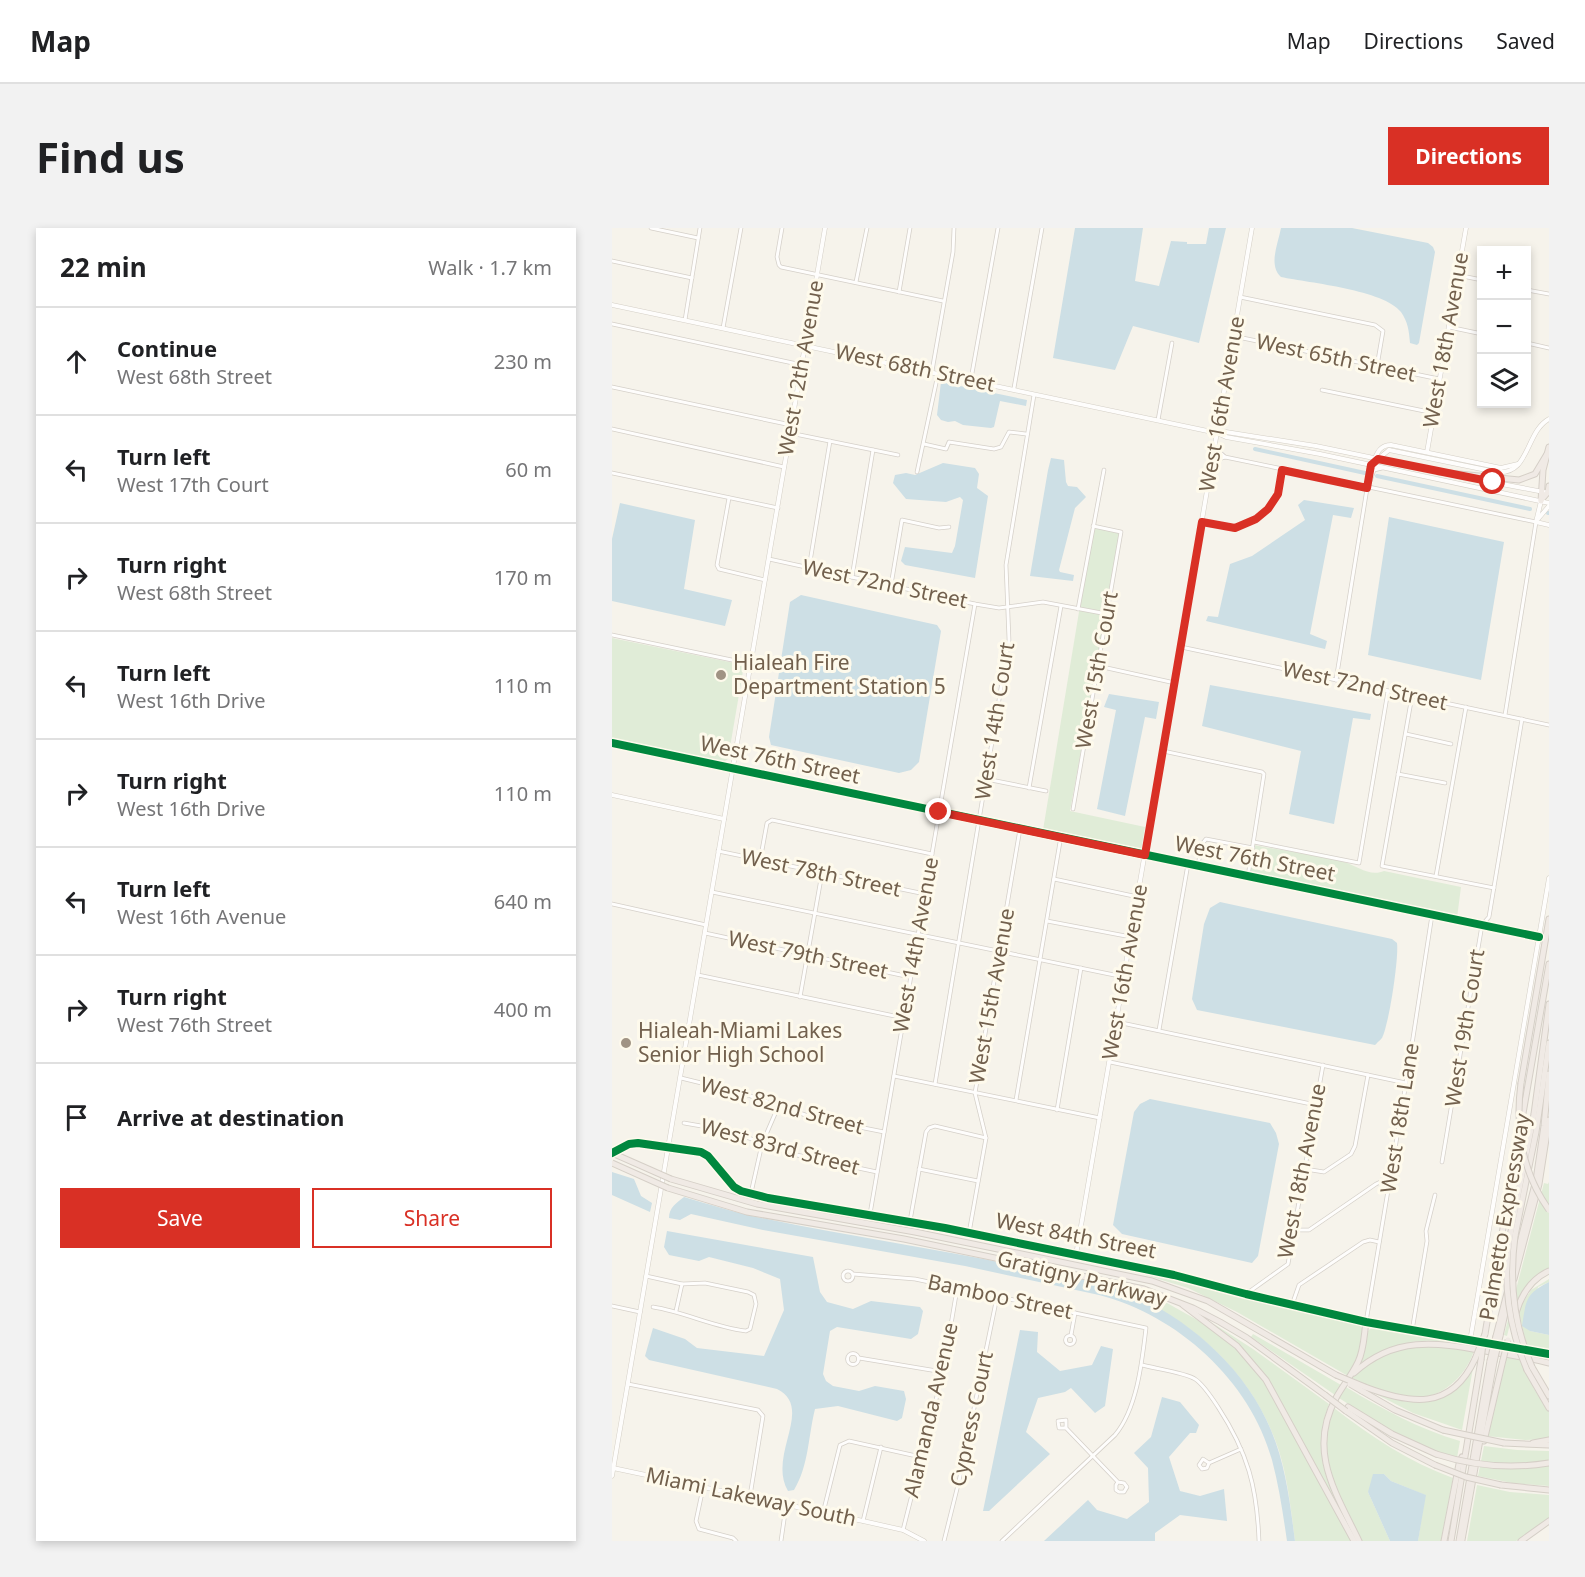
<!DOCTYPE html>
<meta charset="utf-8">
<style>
body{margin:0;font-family:"Noto Sans",sans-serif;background:#f2f2f2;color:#202124}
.controls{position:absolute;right:18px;top:18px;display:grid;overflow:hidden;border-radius:0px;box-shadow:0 3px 9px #0003}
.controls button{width:54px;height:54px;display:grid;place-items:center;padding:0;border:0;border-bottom:2px solid #e0e0e0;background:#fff;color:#202124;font:30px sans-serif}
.stop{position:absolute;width:18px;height:18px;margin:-14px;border:4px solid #d93025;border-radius:50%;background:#fff}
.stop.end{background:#d93025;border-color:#fff;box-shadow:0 2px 6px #0008}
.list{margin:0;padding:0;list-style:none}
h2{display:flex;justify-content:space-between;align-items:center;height:78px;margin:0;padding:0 24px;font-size:26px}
h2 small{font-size:20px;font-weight:400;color:#757577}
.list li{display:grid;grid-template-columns:39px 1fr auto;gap:18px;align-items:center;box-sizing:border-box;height:108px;padding:0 24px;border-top:2px solid #e0e0e0}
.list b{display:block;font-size:22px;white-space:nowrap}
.list p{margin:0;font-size:20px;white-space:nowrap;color:#757577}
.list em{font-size:20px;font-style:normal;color:#757577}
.actions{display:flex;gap:12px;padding:18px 24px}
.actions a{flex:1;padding:14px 0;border:2px solid #d93025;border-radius:0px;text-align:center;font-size:21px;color:#d93025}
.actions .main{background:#d93025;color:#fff}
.icon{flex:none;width:33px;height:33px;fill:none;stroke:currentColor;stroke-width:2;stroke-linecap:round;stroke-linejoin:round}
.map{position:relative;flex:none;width:937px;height:1313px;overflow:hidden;border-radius:0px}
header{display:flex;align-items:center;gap:36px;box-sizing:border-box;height:84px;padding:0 30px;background:#fff;border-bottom:2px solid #e0e0e0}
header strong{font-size:28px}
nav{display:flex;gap:33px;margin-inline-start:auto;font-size:21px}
.intro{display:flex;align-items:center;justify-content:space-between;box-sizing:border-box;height:144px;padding:0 36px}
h1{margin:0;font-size:42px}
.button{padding:15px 27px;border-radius:0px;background:#d93025;color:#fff;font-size:21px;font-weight:700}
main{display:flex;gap:36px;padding:0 36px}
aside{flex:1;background:#fff;border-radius:0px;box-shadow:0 3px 9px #0003}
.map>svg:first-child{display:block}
.green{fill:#e0ecd7}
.water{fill:#cddfe5}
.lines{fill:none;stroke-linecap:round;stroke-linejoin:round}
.canal{stroke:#cddfe5;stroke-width:4}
.street-casing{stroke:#d5d0c9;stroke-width:4.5}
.secondary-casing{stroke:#d4cfc6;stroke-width:5}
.highway-casing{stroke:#d5cfc7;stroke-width:7}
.street{stroke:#fefdfc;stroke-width:3}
.secondary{stroke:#fefdfc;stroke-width:4}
.highway{stroke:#f0eae5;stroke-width:5}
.highway-bridge-casing{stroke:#d5cfc7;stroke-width:7;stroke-linecap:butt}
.highway-bridge{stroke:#f0eae5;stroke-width:5}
.cycleway-casing{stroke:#fefaec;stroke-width:11}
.cycleway{stroke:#00873e;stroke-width:8}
.route{stroke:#d93025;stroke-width:8}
.poi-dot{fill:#a09384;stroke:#fefaec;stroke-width:2}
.labels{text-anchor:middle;stroke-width:6;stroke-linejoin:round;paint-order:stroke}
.street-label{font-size:21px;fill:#72604d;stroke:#fefaec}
.poi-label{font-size:21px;fill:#72604d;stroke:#fefaec;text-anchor:start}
</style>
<header>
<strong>Map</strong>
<nav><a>Map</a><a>Directions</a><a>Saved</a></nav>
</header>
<div class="intro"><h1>Find us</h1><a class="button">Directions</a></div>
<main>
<aside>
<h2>22 min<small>Walk · 1.7 km</small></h2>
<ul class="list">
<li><svg class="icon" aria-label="ahead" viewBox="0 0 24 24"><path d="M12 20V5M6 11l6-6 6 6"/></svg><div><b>Continue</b><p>West 68th Street</p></div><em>230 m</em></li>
<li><svg class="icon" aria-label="left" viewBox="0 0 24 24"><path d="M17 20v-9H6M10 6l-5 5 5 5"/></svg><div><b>Turn left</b><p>West 17th Court</p></div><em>60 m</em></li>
<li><svg class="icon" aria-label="right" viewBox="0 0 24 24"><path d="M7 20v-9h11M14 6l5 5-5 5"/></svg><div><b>Turn right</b><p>West 68th Street</p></div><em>170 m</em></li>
<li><svg class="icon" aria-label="left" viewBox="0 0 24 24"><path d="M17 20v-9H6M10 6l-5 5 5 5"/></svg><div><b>Turn left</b><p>West 16th Drive</p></div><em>110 m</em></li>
<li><svg class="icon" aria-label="right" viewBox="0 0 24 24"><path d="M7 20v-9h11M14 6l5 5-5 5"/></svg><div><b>Turn right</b><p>West 16th Drive</p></div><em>110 m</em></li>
<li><svg class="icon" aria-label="left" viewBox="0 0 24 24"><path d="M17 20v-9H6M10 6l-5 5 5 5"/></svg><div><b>Turn left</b><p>West 16th Avenue</p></div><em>640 m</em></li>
<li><svg class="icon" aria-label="right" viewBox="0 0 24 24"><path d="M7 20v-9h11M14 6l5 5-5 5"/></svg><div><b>Turn right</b><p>West 76th Street</p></div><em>400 m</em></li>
<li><svg class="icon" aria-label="arrive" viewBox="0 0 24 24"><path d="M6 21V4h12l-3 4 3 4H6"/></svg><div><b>Arrive at destination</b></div></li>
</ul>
<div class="actions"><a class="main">Save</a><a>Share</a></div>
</aside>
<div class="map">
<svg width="937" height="1313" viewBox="0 0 937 1313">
<rect width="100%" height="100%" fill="#f6f3eb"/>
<g class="green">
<path d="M481 299 509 304 458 583 533 599 529 622 431 602Z"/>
<path d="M0 410 132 437 116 531 110 535 0 510Z"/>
<path d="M642 617C670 623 705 626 732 634 745 638 758 649 772 643L849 659 845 690 637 647Z"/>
<path d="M937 954V1042C907 1058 903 1076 895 1108L892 1107 932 955 936 956Z"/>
<path d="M364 1010 554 1047 694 1084 747 1096 751 1101 746 1131 736 1148 625 1084 576 1060 530 1046 363 1011Z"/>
<path d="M937 1051V1054L926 1059 918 1103 937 1107V1121L915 1118 906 1082 919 1062Z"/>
<path d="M505 1061 555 1075 596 1098 622 1118 652 1153 740 1313H683C679 1283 676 1252 667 1223 642 1145 579 1090 505 1061Z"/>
<path d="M602 1096 641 1121 717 1176C703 1216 709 1243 728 1279L726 1281 654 1149Z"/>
<path d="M760 1099 761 1098 864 1118C850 1118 835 1113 821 1113 794 1111 773 1123 750 1137L748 1136 755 1104Z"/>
<path d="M641 1106 729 1157 723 1167 639 1109Z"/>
<path d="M810 1117 862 1123C851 1154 824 1175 789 1169 773 1166 756 1157 740 1150 761 1130 782 1122 810 1117Z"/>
<path d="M895 1128 908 1131 922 1161 937 1184V1211L913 1212 875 1208Z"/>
<path d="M861 1140 850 1202 801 1185 760 1164C767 1164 777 1170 786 1172 818 1180 834 1163 858 1145Z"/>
<path d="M734 1159C770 1181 807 1201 848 1213L845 1230 820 1222 789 1210 727 1170Z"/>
<path d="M722 1180C760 1209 797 1234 841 1250L829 1313H806L813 1267 779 1253 772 1246 756 1264 778 1313H748C726 1268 703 1231 722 1180Z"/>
<path d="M872 1218 905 1222 937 1223V1258L900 1255 866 1248Z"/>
<path d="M865 1257 898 1264 937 1267V1291L904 1313H855Z"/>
</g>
<g class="water">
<path d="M463 0H531L523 53 547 58 559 13 575 14V16H594L597 0H614L587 115 521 98 503 142 441 130Z"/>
<path d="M669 0H740L816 15 821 19 823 24 807 115 805 117 798 115C797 103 796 94 789 84 772 62 698 55 669 49 656 37 666 16 669 0Z"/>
<path d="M329 154 415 172 414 178 388 173 382 199 379 200 351 197 343 193 336 194 329 192 325 187Z"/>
<path d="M439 230 452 232 454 254 456 258 465 259 474 269 463 280 447 342 448 344 462 347 461 353 418 348 436 242Z"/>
<path d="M331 235 363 240 367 246 365 260 376 268 363 350 293 337 289 333 293 319 340 325 343 318 351 272 348 269 334 274 294 271 281 255 283 247 294 245 303 247Z"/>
<path d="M692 272 742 280 739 290 721 287 698 406 715 413 713 421 594 393 596 388 606 389 618 336 640 328 693 292 686 277Z"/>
<path d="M8 275 83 292 72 361 120 372 113 398 0 373V311Z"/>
<path d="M777 289 892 314 869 452 756 427Z"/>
<path d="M189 367 325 397 329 403 307 534 299 542 287 545 159 517 157 509 178 374Z"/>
<path d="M598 457 759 486 758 492 741 490 722 596 677 586 689 523 590 498Z"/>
<path d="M497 466 547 474 544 491 533 489 513 588 485 581 504 482 492 479Z"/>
<path d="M608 674 780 711 785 715C787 730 777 796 770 810 769 811 764 816 763 817L585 782 580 771 592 696 598 680Z"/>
<path d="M538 871 658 895 664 905 667 916 646 1028 640 1035 510 1006 501 997 522 884 528 876Z"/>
<path d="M0 944 22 951 29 968 40 975 38 984 0 967Z"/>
<path d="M72 969C100 977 127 986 155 991 237 1008 319 1020 401 1037 443 1046 489 1052 528 1070 584 1097 635 1144 659 1202 674 1238 678 1275 683 1313H675C671 1286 667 1258 660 1232 638 1152 565 1087 487 1067L353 1038 151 1002 79 986 68 992 57 990C57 980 64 975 72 969Z"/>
<path d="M55 1003 201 1029 208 1064 215 1074 241 1081 259 1073 308 1079 311 1083 306 1106 299 1111 225 1099 218 1103 211 1146 214 1153 221 1158 247 1163 263 1158 292 1163 294 1171 290 1190 285 1193 226 1178 203 1181C196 1209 197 1237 182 1262L176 1263C155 1227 203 1180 165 1161L37 1132 33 1128 41 1100 73 1111 85 1120 152 1128 172 1082 168 1051 141 1040 97 1029 87 1033 57 1027 52 1019Z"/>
<path d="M937 1054V1107L918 1103 910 1098C914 1073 913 1066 937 1054Z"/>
<path d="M408 1102 426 1104 425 1124 448 1143 480 1137 489 1118 501 1121 493 1178 483 1185 459 1160 453 1164 426 1170 414 1204 438 1226 377 1283H371Z"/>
<path d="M550 1169 568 1174 587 1197 584 1205H578L557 1229 568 1263 588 1268 612 1261 615 1293 568 1287 543 1305V1313H432L476 1272 485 1282 515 1291 537 1274 536 1240 522 1225 539 1209Z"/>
<path d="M761 1246H772L779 1253 814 1267 806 1313H778L756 1264Z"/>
</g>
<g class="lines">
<g class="canal">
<path d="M643 221 753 245"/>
<path d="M765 248 918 281"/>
<path d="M936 285H937"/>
</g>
<g class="street-casing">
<g id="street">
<path d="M39 0 86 10"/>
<path d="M170 0 165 29 167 37 169 39 331 73"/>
<path d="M0 33 80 50"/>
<path d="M845 47 870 52"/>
<path d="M244 54 255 0"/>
<path d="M915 62 937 66"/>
<path d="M287 64 298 0"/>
<path d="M628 69 763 97 771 103 765 138"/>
<path d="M73 92 88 0"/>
<path d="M0 96 190 137"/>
<path d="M837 99 870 106"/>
<path d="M111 100 129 0"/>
<path d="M621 108 827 151"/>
<path d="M915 115 937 120"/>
<path d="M320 143 341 24 342 0"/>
<path d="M359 151 386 0"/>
<path d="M0 159 179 197"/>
<path d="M402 160 430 0"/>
<path d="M710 162 822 185"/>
<path d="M546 192 560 115"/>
<path d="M0 201 172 239"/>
<path d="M178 205 286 227"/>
<path d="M312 216 334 221 337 214 382 221 389 219 397 204 414 206"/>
<path d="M603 220 613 229"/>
<path d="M601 233 613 229 924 294 893 487"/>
<path d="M305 244 326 146"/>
<path d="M0 245 166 280"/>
<path d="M756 259 762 242 770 240"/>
<path d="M117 270 105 337 107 341 153 352"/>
<path d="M590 294 623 300 644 291 656 281 666 265 670 241"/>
<path d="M157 331 363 376 387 380 431 374 495 386"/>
<path d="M197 340 218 213"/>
<path d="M240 349 261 222"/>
<path d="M279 357 290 292 327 300 337 299"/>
<path d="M466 381 492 242"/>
<path d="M0 407 139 436"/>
<path d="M569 419 937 497"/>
<path d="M486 438 563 455"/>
<path d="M724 452 759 236"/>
<path d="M800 468 770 638 882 660"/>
<path d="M794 506 839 516"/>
<path d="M0 515 121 540"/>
<path d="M551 523 650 544 652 546 636 648"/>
<path d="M786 546 833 555"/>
<path d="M374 551 434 563"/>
<path d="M417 560 449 378"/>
<path d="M461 581 509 304 481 298"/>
<path d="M642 614 747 635 776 463"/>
<path d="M106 623 313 666"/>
<path d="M148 633 155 595 160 592 320 626"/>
<path d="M586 637 590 616 594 611 641 620"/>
<path d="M824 648 854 479"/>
<path d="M442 651 526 669"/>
<path d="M100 664 512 749"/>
<path d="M0 676 94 697"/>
<path d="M435 693 519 709"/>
<path d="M93 705 298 749"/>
<path d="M86 747 292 790"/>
<path d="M188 769 210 645"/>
<path d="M505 794 794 855"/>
<path d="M547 802 576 636"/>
<path d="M498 834 704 877"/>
<path d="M282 848 488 890"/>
<path d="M69 850 130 865 202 890 272 904"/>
<path d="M323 856 397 412 394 337 422 167"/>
<path d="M404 872 449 608"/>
<path d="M445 882 469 740"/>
<path d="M72 895 118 903 180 926 265 944"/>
<path d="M830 934 870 697 877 689 910 491"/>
<path d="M307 941 366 953"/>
<path d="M693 941 712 944 739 926 743 918 756 847"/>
<path d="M139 965 150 916 166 879"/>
<path d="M258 986 363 376"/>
<path d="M298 993 314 904 317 900 323 898 374 910"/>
<path d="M683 1002H697L764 956 779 949"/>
<path d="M357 1005 374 910 363 865 408 601"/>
<circle cx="236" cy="1048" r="5"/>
<path d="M241 1046 303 1051 534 1100C530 1134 525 1181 503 1207L390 1313"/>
<path d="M34 1048 70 1056 93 1055 136 1064 142 1067 144 1076 138 1101 134 1103C101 1099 73 1084 41 1079"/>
<path d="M634 1066 676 1036 711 837"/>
<path d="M680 1077 687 1057 751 1014 758 1012 767 1014"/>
<path d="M0 1078 28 1084"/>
<path d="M64 1083 70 1056"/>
<path d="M754 1094 794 855 820 687"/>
<path d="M800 1103 815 1013 814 1003 823 967"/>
<path d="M459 1107 463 1085"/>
<circle cx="458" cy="1112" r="4.5"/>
<circle cx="241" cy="1131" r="5.5"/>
<path d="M247 1130 331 1144"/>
<path d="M530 1137C541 1140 575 1145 583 1151 592 1157 600 1170 606 1179 636 1225 645 1259 647 1313"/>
<path d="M16 1156 146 1182 151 1188 138 1268"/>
<path d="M454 1200H447L446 1193 454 1192V1200L506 1254 512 1255 515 1259 512 1264H507L504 1262V1257L506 1254"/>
<path d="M597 1235 591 1231 587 1237 590 1241 595 1240 597 1235 629 1221"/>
<path d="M91 1260 84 1293 87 1301 121 1310 124 1313"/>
<path d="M211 1285 228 1217 237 1213 309 1229"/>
<path d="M251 1293 269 1219"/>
<path d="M291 1302 331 1144 345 1061"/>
<path d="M169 1313 174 1278"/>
<path d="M332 1313 347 1253 385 1069"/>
</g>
</g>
<g class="secondary-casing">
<g id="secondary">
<path d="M0 77 605 205 614 209 708 226 937 275"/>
<path d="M606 205 614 204 704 218 829 244"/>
<path d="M777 222 884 244C918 248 913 204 937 191"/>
<path d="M815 224 854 0"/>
<path d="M766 231 777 222"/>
<path d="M762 232C766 223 769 217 779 217L889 240 906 236"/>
<path d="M848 248 937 265"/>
<path d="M926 291 937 278"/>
<path d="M924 294 929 273"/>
<path d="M924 294 937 297"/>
<path d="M121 540 927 709"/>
<path d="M0 567 112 591"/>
<path d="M1 925 17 916 26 915 89 924 96 928 122 959 129 963 156 970 333 1000 562 1047 634 1066 754 1094 937 1126"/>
<path d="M464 1027 640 0"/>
<path d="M858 1113 937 650"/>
<path d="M1 1240 251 1293 291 1302 312 1313"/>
<path d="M0 1248 213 0"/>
</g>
</g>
<g class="highway-casing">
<g id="highway">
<path d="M827 244 907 252 923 246 935 226"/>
<path d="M929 272 936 264 937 258"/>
<path d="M929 273 931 242 937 219"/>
<path d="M909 855 937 691"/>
<path d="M909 897 937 736"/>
<path d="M59 951 145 976 303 1004 540 1053 596 1073 724 1147"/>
<path d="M56 960 135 984 292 1011 532 1061 581 1080 608 1094 635 1110 713 1167"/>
<path d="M898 1008 922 886 937 776"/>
<path d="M903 1008 924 904 937 815"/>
<path d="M902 1051 927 956 937 892"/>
<path d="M571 1077 625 1118 654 1152 742 1313"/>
<path d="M904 1085C909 1068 919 1051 937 1043"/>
<path d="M873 1106 907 906"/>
<path d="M884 1108 924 952 932 898 937 846"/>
<path d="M888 1108 896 1072"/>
<path d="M920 1139 937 1168"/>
<path d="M915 1142 937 1180"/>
<path d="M742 1145C782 1108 824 1114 873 1123 895 1126 916 1130 937 1135"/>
<path d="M753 1159C798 1176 839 1183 863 1131"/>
<path d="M750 1163 783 1182 831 1202"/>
<path d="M736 1179 780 1206 824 1226"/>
<path d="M734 1183 780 1215 823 1237"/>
<path d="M872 1213 891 1132"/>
<path d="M892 1215 937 1217"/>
<path d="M921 1215 937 1212"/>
<path d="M889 1257 937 1262"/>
<path d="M850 1312 882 1134"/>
<path d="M747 1313C724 1265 695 1223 724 1170 731 1157 740 1147 746 1134 752 1122 752 1107 754 1094"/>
<path d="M832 1313 847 1236 850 1229"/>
<path d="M839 1313 869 1132"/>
<path d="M847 1313 878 1133"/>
<path d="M909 1313 937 1293"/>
</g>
</g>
<use href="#street" class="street"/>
<use href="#secondary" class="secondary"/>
<use href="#highway" class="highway"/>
<g class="highway-bridge-casing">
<g id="highway-bridge">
<path d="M909 855C903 900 910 944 937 982"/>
<path d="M0 925 59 951"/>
<path d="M0 935 56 960"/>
<path d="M898 1008C890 1053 897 1100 915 1142"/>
<path d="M903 1008C897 1053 902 1098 920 1139"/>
<path d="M863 1131 873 1106"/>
<path d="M869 1132 871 1116"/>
<path d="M891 1132 896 1112"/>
<path d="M878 1133 884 1108"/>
<path d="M882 1134 888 1108"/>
<path d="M724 1147 753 1159"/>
<path d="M738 1156 750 1163"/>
<path d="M713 1167 734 1183"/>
<path d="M831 1202 892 1215"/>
<path d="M824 1226C861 1238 899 1241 937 1235"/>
<path d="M823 1237 854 1249 889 1257"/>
</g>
</g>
<use href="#highway-bridge" class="highway-bridge"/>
<g class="cycleway-casing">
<g id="cycleway">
<path d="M0 515 927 709"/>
<path d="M0 925 17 916 26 915 89 924 96 928 122 959 129 963 156 970 333 1000 562 1047 634 1066 754 1094 937 1126"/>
</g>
</g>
<use href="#cycleway" class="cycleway"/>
</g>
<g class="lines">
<path class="route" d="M327 584 533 627 590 294 623 300 644 291 656 281 666 266 670 242 755 260 759 237 766 231 881 254"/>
</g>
<g class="poi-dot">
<circle cx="109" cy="447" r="6"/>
<circle cx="14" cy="815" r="6"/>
</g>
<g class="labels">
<g class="street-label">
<text transform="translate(834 112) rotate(-80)" y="7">West 18th Avenue</text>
<text transform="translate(724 130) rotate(12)" y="7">West 65th Street</text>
<text transform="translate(189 140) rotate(-80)" y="7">West 12th Avenue</text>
<text transform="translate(303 140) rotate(12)" y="7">West 68th Street</text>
<text transform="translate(610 176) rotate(-80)" y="7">West 16th Avenue</text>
<text transform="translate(273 356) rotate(12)" y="7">West 72nd Street</text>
<text transform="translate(485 442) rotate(-80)" y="7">West 15th Court</text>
<text transform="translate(753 458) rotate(12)" y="7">West 72nd Street</text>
<text transform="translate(383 493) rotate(-81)" y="7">West 14th Court</text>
<text transform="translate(168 532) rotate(12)" y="7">West 76th Street</text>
<text transform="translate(643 631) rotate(11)" y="7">West 76th Street</text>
<text transform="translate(209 645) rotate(12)" y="7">West 78th Street</text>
<text transform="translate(304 717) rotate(-80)" y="7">West 14th Avenue</text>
<text transform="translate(196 727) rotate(12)" y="7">West 79th Street</text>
<text transform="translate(513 744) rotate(-80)" y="7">West 16th Avenue</text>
<text transform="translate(380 768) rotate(-80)" y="7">West 15th Avenue</text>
<text transform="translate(853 800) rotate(-81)" y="7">West 19th Court</text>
<text transform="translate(170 878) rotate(15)" y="7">West 82nd Street</text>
<text transform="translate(788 890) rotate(-81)" y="7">West 18th Lane</text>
<text transform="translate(168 919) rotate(15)" y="7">West 83rd Street</text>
<text transform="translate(690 943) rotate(-79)" y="7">West 18th Avenue</text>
<text transform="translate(893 989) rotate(-80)" y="7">Palmetto Expressway</text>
<text transform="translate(464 1008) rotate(11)" y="7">West 84th Street</text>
<text transform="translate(470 1051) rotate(14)" y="7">Gratigny Parkway</text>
<text transform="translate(388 1069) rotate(12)" y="7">Bamboo Street</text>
<text transform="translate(319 1182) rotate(-77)" y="7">Alamanda Avenue</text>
<text transform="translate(360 1191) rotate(-78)" y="7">Cypress Court</text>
<text transform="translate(139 1269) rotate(12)" y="7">Miami Lakeway South</text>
</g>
<g class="poi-label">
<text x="121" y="442">Hialeah Fire<tspan x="121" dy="24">Department Station 5</tspan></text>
<text x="26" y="810">Hialeah-Miami Lakes<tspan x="26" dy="24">Senior High School</tspan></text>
</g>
</g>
</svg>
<div class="controls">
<button>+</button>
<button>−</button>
<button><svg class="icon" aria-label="layers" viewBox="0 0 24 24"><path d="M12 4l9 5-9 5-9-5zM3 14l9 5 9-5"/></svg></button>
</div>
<div class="stop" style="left:881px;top:254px"></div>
<div class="stop end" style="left:327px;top:584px"></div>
</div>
</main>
